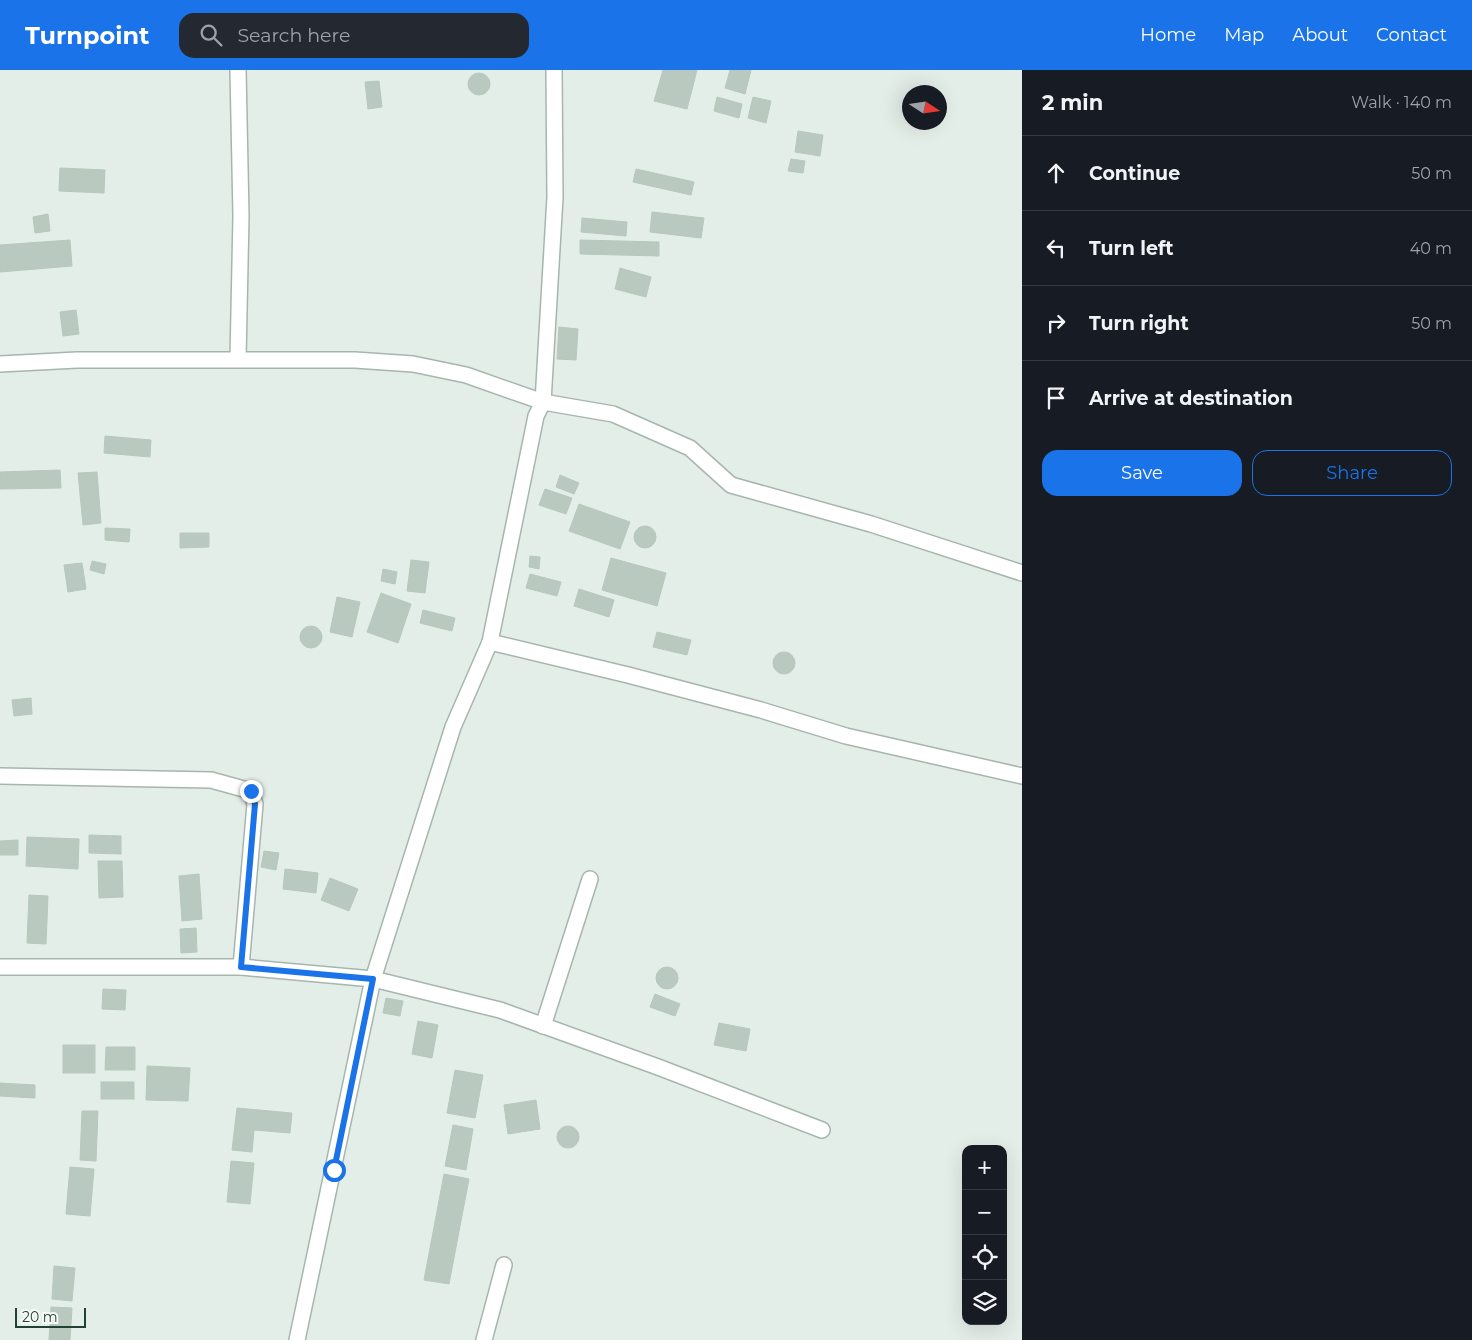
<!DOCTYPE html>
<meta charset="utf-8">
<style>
body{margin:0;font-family:Montserrat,sans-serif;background:#242831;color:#f1f3f6}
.controls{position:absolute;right:15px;bottom:15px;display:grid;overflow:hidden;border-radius:10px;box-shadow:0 5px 20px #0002}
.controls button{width:45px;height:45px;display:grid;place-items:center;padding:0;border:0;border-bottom:1px solid #363941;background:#171b24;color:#f1f3f6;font:25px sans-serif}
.compass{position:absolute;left:902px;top:15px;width:45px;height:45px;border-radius:50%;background:#171b24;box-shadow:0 5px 20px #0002;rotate:102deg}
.scale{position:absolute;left:15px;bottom:12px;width:71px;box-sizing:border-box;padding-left:5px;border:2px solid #224033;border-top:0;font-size:14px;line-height:18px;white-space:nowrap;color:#224033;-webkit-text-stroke:4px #f5faf6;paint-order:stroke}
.stop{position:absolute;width:15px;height:15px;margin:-11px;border:4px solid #1a73e8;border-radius:50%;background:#fff}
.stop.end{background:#1a73e8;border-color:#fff;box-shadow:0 1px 5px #0008}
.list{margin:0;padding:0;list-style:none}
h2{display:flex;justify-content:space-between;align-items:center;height:65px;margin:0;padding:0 20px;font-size:21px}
h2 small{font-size:16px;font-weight:400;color:#9ea1a6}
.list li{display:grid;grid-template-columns:32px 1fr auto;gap:15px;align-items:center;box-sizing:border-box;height:75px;padding:0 20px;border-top:1px solid #363941}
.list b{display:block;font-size:19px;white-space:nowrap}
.list em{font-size:16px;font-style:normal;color:#9ea1a6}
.actions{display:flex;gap:10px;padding:15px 20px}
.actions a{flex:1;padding:11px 0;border:1px solid #1a73e8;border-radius:15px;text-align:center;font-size:18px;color:#1a73e8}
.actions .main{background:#1a73e8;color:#fff}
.icon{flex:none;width:28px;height:28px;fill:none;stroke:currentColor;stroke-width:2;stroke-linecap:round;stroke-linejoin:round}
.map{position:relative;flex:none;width:1022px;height:1270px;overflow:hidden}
header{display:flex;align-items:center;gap:30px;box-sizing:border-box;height:70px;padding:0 25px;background:#1a73e8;color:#fff}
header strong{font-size:24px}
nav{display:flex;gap:28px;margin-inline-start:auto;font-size:18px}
.search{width:350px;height:45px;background:#242831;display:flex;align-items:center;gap:12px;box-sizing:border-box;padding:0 18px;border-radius:15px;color:#9ea1a6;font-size:19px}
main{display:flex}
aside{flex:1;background:#171b24}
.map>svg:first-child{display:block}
.building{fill:#b9c9c0;stroke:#b6c8bd}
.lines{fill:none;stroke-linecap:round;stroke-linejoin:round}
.street-casing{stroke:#a6b6ae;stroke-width:18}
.street{stroke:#fff;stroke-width:15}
.route{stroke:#1a73e8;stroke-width:6}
</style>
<header>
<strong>Turnpoint</strong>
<div class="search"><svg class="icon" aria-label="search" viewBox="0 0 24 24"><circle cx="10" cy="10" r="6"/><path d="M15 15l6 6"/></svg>Search here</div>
<nav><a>Home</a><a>Map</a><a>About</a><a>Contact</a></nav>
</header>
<main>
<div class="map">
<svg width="1022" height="1270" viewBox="0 0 1022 1270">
<rect width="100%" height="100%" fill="#e4eee8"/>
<g class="building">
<path d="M663 0H697L687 39 654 31Z"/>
<path d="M730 0H751L745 24 725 18Z"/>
<circle cx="479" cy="14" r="11"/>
<path d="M379 11 382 37 368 39 365 12Z"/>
<path d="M717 27 742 34 739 48 714 41Z"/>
<path d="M753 27 771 31 766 53 748 48Z"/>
<path d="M798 61 823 65 820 86 795 82Z"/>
<path d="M791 89 805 91 803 103 788 101Z"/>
<path d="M60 98 105 100 104 123 59 121Z"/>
<path d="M636 99 694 112 691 125 633 112Z"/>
<path d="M652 142 704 148 701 168 650 162Z"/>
<path d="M48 144 50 161 35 163 33 147Z"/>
<path d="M582 148 627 152 626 166 581 162Z"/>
<path d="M70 170 72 196 0 202V175Z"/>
<path d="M580 170 659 172V186L580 184Z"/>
<path d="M620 198 651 207 646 227 615 219Z"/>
<path d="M76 240 79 264 63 266 60 242Z"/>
<path d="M559 257 578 259 576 290 557 289Z"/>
<path d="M105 366 151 370 150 387 104 383Z"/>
<path d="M60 400 61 418 0 419V402Z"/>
<path d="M97 402 101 453 83 455 78 403Z"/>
<path d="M560 405 579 413 574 424 556 417Z"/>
<path d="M545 419 572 428 566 444 539 435Z"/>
<path d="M579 434 630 452 620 479 569 461Z"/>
<circle cx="645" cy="467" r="11"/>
<path d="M105 458 130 459 129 472 105 470Z"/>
<path d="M180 463H209V477L180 478Z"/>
<path d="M530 486 540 487 539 499 529 497Z"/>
<path d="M611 488 666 503 657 536 602 520Z"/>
<path d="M411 490 429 492 425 523 407 521Z"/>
<path d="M92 491 106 494 104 504 90 500Z"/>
<path d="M82 493 86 519 68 522 64 495Z"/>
<path d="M383 499 397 502 395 514 381 511Z"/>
<path d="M530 504 561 512 557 526 526 518Z"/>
<path d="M579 519 614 530 609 547 574 536Z"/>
<path d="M381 523 411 534 398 573 367 562Z"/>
<path d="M337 527 360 532 352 567 330 562Z"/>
<path d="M423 540 455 548 452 561 420 553Z"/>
<circle cx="311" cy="567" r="11"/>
<path d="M657 562 691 570 687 585 653 577Z"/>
<circle cx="784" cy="593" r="11"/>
<path d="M31 628 32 644 14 646 12 630Z"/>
<path d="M89 765 121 766V784L89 783Z"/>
<path d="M27 767 79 769 78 799 26 796Z"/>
<path d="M18 770V785H0V771Z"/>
<path d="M264 781 279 783 276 800 261 797Z"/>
<path d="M98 791H122L123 827 99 828Z"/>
<path d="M285 799 318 803 316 823 283 819Z"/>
<path d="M199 804 202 849 182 851 179 806Z"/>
<path d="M330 808 358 819 349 841 321 830Z"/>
<path d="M29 825 48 826 46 874 27 873Z"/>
<path d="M196 858 197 882 181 883 180 859Z"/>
<circle cx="667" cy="908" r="11"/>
<path d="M103 919 126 920 125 940 102 939Z"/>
<path d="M655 924 680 934 675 946 650 937Z"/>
<path d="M386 928 403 931 400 946 383 943Z"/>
<path d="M418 951 438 955 432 988 412 984Z"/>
<path d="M719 953 750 959 746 981 714 975Z"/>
<rect x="63" y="975" width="32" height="28"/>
<path d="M106 977H135V1000H105Z"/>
<path d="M147 996 190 998 188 1031 146 1030Z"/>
<path d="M455 1000 483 1005 475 1048 447 1043Z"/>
<rect x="101" y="1012" width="33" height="17"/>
<path d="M0 1013 35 1015V1028L0 1026Z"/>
<path d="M536 1030 540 1059 508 1064 504 1035Z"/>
<path d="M237 1038 292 1043 290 1063 254 1060 252 1082 232 1080Z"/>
<path d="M82 1041H98L96 1091 80 1090Z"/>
<path d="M453 1055 473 1059 466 1100 445 1096Z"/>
<circle cx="568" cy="1067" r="11"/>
<path d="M231 1091 254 1093 250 1134 227 1132Z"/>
<path d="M70 1097 94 1099 90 1146 66 1144Z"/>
<path d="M444 1104 469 1109 449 1214 424 1210Z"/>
<path d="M54 1196 75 1198 72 1231 52 1229Z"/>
<path d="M51 1237 72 1238 70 1270H49Z"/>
</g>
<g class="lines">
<g class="street-casing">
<g id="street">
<path d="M238 0 241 146 238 289"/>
<path d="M0 294 77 290H355L413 294 466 305 543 332 613 344 690 378 731 415 871 454 1022 503"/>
<path d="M490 572 628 605 761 640 846 666 1022 706"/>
<path d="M0 706 211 710 251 721 255 734 241 897"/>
<path d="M0 897H241L373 909 500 940 658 997 822 1060"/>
<path d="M543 956 590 809"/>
<path d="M297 1270 373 909 453 657 490 572 536 346 543 332 555 127 554 0"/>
<path d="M484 1270 504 1195"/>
</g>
</g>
<use href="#street" class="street"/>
</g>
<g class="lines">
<path class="route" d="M251 721 255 734 241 897 373 909 334 1100"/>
</g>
</svg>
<div class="controls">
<button>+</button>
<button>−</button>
<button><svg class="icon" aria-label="locate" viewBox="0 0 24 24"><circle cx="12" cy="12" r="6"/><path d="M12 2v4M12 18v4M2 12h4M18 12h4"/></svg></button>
<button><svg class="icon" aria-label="layers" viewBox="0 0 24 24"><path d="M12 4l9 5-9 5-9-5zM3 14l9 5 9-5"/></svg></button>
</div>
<svg class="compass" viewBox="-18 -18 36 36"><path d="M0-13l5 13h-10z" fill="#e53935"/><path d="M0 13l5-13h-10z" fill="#9ea1a6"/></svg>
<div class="scale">20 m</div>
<div class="stop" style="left:334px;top:1100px"></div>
<div class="stop end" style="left:251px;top:721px"></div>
</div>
<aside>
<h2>2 min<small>Walk · 140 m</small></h2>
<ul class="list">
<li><svg class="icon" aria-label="ahead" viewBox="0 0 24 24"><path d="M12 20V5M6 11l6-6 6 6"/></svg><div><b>Continue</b></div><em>50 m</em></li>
<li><svg class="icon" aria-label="left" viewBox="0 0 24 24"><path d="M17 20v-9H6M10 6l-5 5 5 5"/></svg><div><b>Turn left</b></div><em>40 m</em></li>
<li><svg class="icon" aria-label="right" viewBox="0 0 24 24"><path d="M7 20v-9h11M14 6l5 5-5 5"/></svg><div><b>Turn right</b></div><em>50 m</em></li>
<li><svg class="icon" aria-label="arrive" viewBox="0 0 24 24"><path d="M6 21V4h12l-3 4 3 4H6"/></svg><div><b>Arrive at destination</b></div></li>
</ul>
<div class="actions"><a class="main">Save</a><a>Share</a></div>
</aside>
</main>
